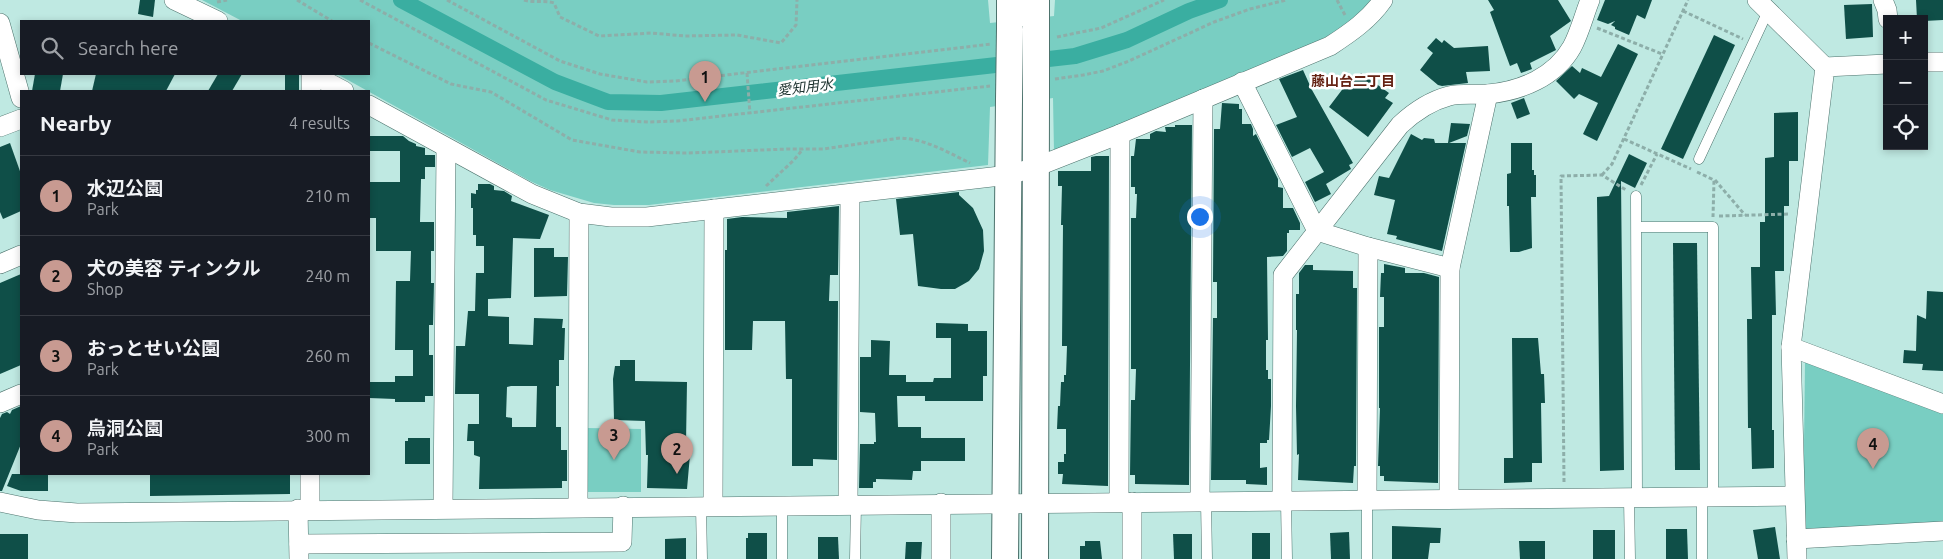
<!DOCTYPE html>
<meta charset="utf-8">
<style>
body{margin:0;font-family:Ubuntu,"Noto Sans JP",sans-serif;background:#20242c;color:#f1f3f6}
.controls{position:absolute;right:15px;top:15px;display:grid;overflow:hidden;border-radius:0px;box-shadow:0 2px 8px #0003}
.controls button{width:45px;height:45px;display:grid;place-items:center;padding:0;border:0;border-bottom:1px solid #363941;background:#171b24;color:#f1f3f6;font:25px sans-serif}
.you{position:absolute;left:1199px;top:216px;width:18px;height:18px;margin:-12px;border:4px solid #fff;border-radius:50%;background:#1a73e8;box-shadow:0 0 0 8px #1a73e833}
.badge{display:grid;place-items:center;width:32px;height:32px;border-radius:50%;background:#c89a91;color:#111;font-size:16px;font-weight:700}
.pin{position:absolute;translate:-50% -41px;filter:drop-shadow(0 1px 2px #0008)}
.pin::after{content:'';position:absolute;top:26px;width:18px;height:15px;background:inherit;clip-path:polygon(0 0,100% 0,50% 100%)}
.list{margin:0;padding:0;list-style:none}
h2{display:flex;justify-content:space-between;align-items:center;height:65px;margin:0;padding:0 20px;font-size:21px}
h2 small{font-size:16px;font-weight:400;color:#9ea1a6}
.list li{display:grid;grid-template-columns:32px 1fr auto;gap:15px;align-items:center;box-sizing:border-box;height:80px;padding:0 20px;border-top:1px solid #363941}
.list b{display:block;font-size:19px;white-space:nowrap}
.list p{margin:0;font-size:16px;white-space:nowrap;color:#9ea1a6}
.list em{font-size:16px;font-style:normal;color:#9ea1a6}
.icon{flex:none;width:28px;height:28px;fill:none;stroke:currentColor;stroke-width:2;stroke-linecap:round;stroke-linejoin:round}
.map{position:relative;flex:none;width:1943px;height:559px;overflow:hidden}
.search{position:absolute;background:#171b24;box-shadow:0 2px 8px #0003;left:20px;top:20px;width:350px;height:55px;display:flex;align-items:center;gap:12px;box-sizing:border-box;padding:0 18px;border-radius:0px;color:#9ea1a6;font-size:19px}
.panel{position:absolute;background:#171b24;box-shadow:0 2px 8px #0003;left:20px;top:90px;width:350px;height:385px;border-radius:0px}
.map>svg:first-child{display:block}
.green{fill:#79cec2}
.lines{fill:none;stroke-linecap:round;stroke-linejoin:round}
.canal{stroke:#3aaea1;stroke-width:16}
.building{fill:#0f4f48;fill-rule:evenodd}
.lane-casing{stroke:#4d736d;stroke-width:11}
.street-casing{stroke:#4d736d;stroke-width:20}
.secondary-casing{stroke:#4d736d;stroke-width:28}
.path{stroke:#8daea9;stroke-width:3;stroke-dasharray:4 2.5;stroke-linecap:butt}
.lane{stroke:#fff;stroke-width:10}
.street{stroke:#fff;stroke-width:19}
.secondary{stroke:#fff;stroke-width:26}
.secondary-bridge-casing{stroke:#4d736d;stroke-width:28;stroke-linecap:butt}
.secondary-bridge{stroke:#fff;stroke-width:26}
.labels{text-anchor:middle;stroke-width:5;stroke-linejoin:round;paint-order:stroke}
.neighbourhood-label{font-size:14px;font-weight:bold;fill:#652213;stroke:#fff}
.water-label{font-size:14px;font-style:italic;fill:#1b302d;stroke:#fff}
</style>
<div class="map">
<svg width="1943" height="559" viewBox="0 0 1943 559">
<rect width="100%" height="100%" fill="#bfe9e2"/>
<g class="green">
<path d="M202 0H988L990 23 1054 16 1055 0H1374C1351 23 1335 33 1306 47L1054 152 1053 98 990 107 988 165 649 205H614L594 203 550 190 530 181 337 74H369V21H242Z"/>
<path d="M1805 362 1943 413V525L1803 532Z"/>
<path d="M587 428 641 429V492H586Z"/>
</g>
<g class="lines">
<path class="canal" d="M401 0 555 82 608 102 661 103 1075 56 1127 40 1189 11 1220 0"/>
</g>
<g class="building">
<path d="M140 0H155L153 17 138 14Z"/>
<path d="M1488 0H1558L1571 21 1550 36 1556 50 1530 63 1532 69 1521 73 1517 63 1510 66 1490 12 1494 10Z"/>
<path d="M1605 0H1652L1645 19 1637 15 1629 35 1615 29V27L1611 25 1615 21 1608 24 1597 20Z"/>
<path d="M1916 0H1943V20L1924 21V19H1917Z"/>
<path d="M1872 4 1873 37 1846 39 1844 5Z"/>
<path d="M1714 35 1735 45 1683 159 1661 149Z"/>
<path d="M1436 38 1442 43 1444 40 1454 48 1488 46 1490 71 1466 72 1468 83 1442 86 1438 85 1420 70 1433 53 1427 48Z"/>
<path d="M1618 44 1638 54 1597 141 1583 134 1598 103 1579 94 1574 99 1556 81 1572 66 1580 73 1582 68 1601 77Z"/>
<path d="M1303 70 1312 90 1353 163 1349 165 1351 169 1326 184 1331 194 1315 202 1305 182 1324 172 1310 148 1292 157 1276 125 1297 117 1279 79Z"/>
<path d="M1361 73 1389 93 1385 98 1393 103 1368 137 1329 107 1354 74 1358 77Z"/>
<path d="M35 74H63L60 91H32Z"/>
<path d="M96 74H175L166 91H92Z"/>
<path d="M218 74H242L232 91H208Z"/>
<rect x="285" y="75" width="14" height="16"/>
<path d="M1524 98 1530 114 1517 119 1511 103Z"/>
<path d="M1222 103 1239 104V109H1242V124H1251L1253 129V136L1256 134 1278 179V187L1283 188V208H1293L1300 223V230H1289V233H1287V251L1283 256 1267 257 1268 340H1266V370H1268V379H1271V406L1269 440H1267V443H1260V468L1267 467V485L1246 484V480H1211L1213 318H1217V282H1213L1214 129H1220Z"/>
<path d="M1798 112V161H1789V206H1784V271H1775L1776 315H1772V430H1774V468L1752 469 1751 428H1748L1747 319H1752L1751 267H1760V222H1765V158L1774 157V113Z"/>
<path d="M1451 123 1470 124 1467 136 1449 143H1466L1442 251 1396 239 1397 236 1387 234 1395 200 1374 195 1379 176 1389 178 1411 134 1422 140 1424 138 1434 139 1435 143H1448Z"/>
<path d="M1175 125H1192L1189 485 1135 484V475H1130L1131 400H1135L1136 369H1131V218H1136L1137 194H1135V187H1131V156H1134L1136 139H1150V134L1156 131 1166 132 1165 127H1175Z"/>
<path d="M369 136H403L409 141 416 144V146L425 148V155H435V167H425V179H421L420 222H434V251H431V283H434L433 325H429V355H433V396H425V402H395V399L369 398V382H395V376H413V350H395L396 281H410L411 251H376V218H369V182H400V151H369Z"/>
<path d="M10 143 21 174V211L3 219 0 212V147Z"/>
<path d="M1511 143H1532V170H1534V175H1536V197H1531L1532 248 1519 252H1510L1509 206H1507V174L1511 173Z"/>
<path d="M1629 154 1647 163 1635 188 1621 181 1624 470 1600 471 1597 197 1609 196Z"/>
<path d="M1096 156H1109L1108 486 1062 484 1063 474H1058V462H1064V454H1066V429H1057L1058 406H1060L1061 382H1064V375H1066L1067 346H1062L1063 225H1061L1062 186H1058V171H1091V157Z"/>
<path d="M478 184H490L494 186V190L504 191 512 196 511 201 549 215 540 239 513 238 511 298 488 299V316L509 317V344L533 345 534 318 563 319 562 328H565L564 360H559V386H556V427H561V450H567V481H562V488L479 489 480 457 474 455V441H467L468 424H479V394H455L456 346H465L468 311H475L476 273H484V246H476V235H473V208H471V193L476 194V190H478ZM511 386H537L536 427H512V418L506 417 507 387Z"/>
<path d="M959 192V195L973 208 983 230 984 251 979 269 969 281 955 289H941L918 286 913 234 900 235 896 199Z"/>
<path d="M839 206 838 275H830L829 301H838L837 460 813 459V466H792V379H786L785 321H753L752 350H725V250H727V219L742 217 787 218V212Z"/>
<path d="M1673 243H1697L1700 470H1675Z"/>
<path d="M534 248H554V257H568L567 296 534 297Z"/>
<path d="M1384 264 1405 268V273H1424L1439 277 1438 483 1384 481V476H1380V466H1378L1380 408H1379V327H1384V297H1380L1381 273H1384Z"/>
<path d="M1305 265H1313V270L1353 271V288H1357L1356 466H1354L1353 483 1298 480 1299 454 1297 455 1296 406 1297 330H1296V294H1299V273Z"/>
<path d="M21 274V365L0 374V283Z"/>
<path d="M1927 291 1943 292V371L1922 370 1923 364 1903 363 1904 350 1916 351 1917 315 1926 319Z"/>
<path d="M936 323 968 324V331H987V376H983V401H925V396H897L898 427H921V438H965V461H921V471H913L912 480 876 479V482H873V488H859L860 444H874V442H876L875 413 860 412V357H871V340L890 341 889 375H906V382H933L934 378H951V338H936Z"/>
<path d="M1512 338H1538L1541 374H1544L1545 403H1541L1542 463H1532V482L1504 483V458H1513Z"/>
<path d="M620 360H635V381L687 382 686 443H691L687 489 647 488 648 455H646L645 421 614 420 613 379 615 366H620Z"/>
<path d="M21 406V444L2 491H0V418L2 414 7 412 10 414 12 410Z"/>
<path d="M408 438H430V464H405V441H408Z"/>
<path d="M12 474H48V491H21L7 486Z"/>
<path d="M150 474H290V494L150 496Z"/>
<path d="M1392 526 1441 528 1440 543H1430L1428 559H1392Z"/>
<path d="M1775 527 1780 559H1758L1753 530Z"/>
<path d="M1666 529H1687L1688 559H1666Z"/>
<rect x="1593" y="530" width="22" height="29"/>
<path d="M1349 532 1350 559H1331L1330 533Z"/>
<path d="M748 533H767V559H746V538H748Z"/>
<rect x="1252" y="533" width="18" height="26"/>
<rect x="0" y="534" width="28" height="25"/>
<path d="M1173 534H1192V559H1174Z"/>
<path d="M818 537H838L839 559H818Z"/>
<path d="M686 538V559H665V539Z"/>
<path d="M1085 541H1100L1102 559H1080V546H1085Z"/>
<path d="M1519 541H1545V559H1520Z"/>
<path d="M906 542H922L921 559H905Z"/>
</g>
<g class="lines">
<g class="lane-casing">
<g id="lane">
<path d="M1699 159 1768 11"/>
<path d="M1636 196 1637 498"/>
<path d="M1637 227H1713V497"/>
<path d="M1702 497V559"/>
<path d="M1629 498 1630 559"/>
<path d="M1367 500V559"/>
<path d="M1206 501 1207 559"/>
<path d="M1286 501 1287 559"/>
<path d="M701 506 702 559"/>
<path d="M782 559V505"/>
<path d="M855 559 856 504"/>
</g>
</g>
<g class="street-casing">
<g id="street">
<path d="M174 0 218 21"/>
<path d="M1757 0 1825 67"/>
<path d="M1883 0 1887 10 1888 19"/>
<path d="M0 23 21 98"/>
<path d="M1924 62H1943"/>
<path d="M312 74 344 91"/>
<path d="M1242 82 1317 231 1368 247 1450 268"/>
<path d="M311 91V74"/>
<path d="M369 105 532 194 579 213 611 217H647L1009 175 1036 167 1120 134 1330 46C1350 33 1369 20 1383 0"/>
<path d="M0 127 21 119"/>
<path d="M0 264 21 255"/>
<path d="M1791 347 1943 404"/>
<path d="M0 403 21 394"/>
<path d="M1449 499 1450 268 1488 94"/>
<path d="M1367 500 1368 247"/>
<path d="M1200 501 1203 99"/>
<path d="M1282 501 1283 275 1400 125C1415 111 1430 101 1449 96 1462 93 1475 95 1488 94 1521 91 1555 77 1572 47 1580 32 1584 15 1590 0"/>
<path d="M0 502 38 510 77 513 1794 496"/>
<path d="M1119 502 1120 134"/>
<path d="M1132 502V559"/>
<path d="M941 503V559"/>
<path d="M848 504 850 194"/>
<path d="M713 506 714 209"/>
<path d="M578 507 579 213"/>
<path d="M443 508 446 148"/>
<path d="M298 509 299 559"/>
<path d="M310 509V474"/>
<path d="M1796 539 1943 531"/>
<path d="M299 544 622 542 623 506"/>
<path d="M1797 559 1791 347 1825 67 1887 64"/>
</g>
</g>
<g class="secondary-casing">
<g id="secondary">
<path d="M1036 0V26"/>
<path d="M1010 29V0"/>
<path d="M1005 559 1009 99"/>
<path d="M1035 559 1036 96"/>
</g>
</g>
<g class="path">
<path d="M297 0 332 21"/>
<path d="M360 0 546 100 612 120 648 122 677 121 990 86"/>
<path d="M447 0 560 61 600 74 647 82 675 81 991 44"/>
<path d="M524 0C534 3 544 0 554 3L560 17 599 36 651 33 685 36 737 35 781 43 796 25 797 0"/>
<path d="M1337 0 1346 17"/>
<path d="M217 2 227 0"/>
<path d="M1683 11 1743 39"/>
<path d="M1597 28 1662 54"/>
<path d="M1057 37 1101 28 1164 0"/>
<path d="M369 43 451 84 491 92 572 140 640 152 686 153 789 149H823L900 138C926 139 947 152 970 163"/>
<path d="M747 73 750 114"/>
<path d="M1055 79 1083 75 1103 71 1129 61 1214 22 1250 9 1286 0"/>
<path d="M1624 139 1691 169"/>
<path d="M1697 172 1714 180 1713 217"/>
<path d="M1602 175 1612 164 1688 0"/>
<path d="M1715 180 1745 215"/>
<path d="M1641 185 1657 154"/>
<path d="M766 186 794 160 803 149"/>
<path d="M1719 216 1790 214"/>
<path d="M1564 482 1561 176 1602 175 1626 190"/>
</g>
<use href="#lane" class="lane"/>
<use href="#street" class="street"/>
<use href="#secondary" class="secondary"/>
<g class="secondary-bridge-casing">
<g id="secondary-bridge">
<path d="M1036 96V26"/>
<path d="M1009 99 1010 29"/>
</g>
</g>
<use href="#secondary-bridge" class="secondary-bridge"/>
</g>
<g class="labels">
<g class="neighbourhood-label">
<text x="1353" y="86">藤山台二丁目</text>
</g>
<g class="water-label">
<text transform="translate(805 87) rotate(-7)" y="5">愛知用水</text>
</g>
</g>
</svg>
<div class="controls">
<button>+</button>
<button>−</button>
<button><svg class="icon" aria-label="locate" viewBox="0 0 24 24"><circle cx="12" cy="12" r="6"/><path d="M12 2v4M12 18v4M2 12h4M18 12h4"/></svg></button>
</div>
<div class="you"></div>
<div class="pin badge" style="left:705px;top:102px">1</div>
<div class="pin badge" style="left:677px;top:474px">2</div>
<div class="pin badge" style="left:614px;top:460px">3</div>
<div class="pin badge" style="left:1873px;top:469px">4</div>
<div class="search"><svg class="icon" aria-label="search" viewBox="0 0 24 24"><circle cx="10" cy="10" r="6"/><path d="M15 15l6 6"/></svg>Search here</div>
<section class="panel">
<h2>Nearby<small>4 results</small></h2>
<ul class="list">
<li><span class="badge">1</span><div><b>水辺公園</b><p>Park</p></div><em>210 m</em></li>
<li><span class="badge">2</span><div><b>犬の美容 ティンクル</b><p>Shop</p></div><em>240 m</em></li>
<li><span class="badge">3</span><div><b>おっとせい公園</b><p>Park</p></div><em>260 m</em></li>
<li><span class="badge">4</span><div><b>烏洞公園</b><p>Park</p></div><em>300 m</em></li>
</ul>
</section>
</div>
